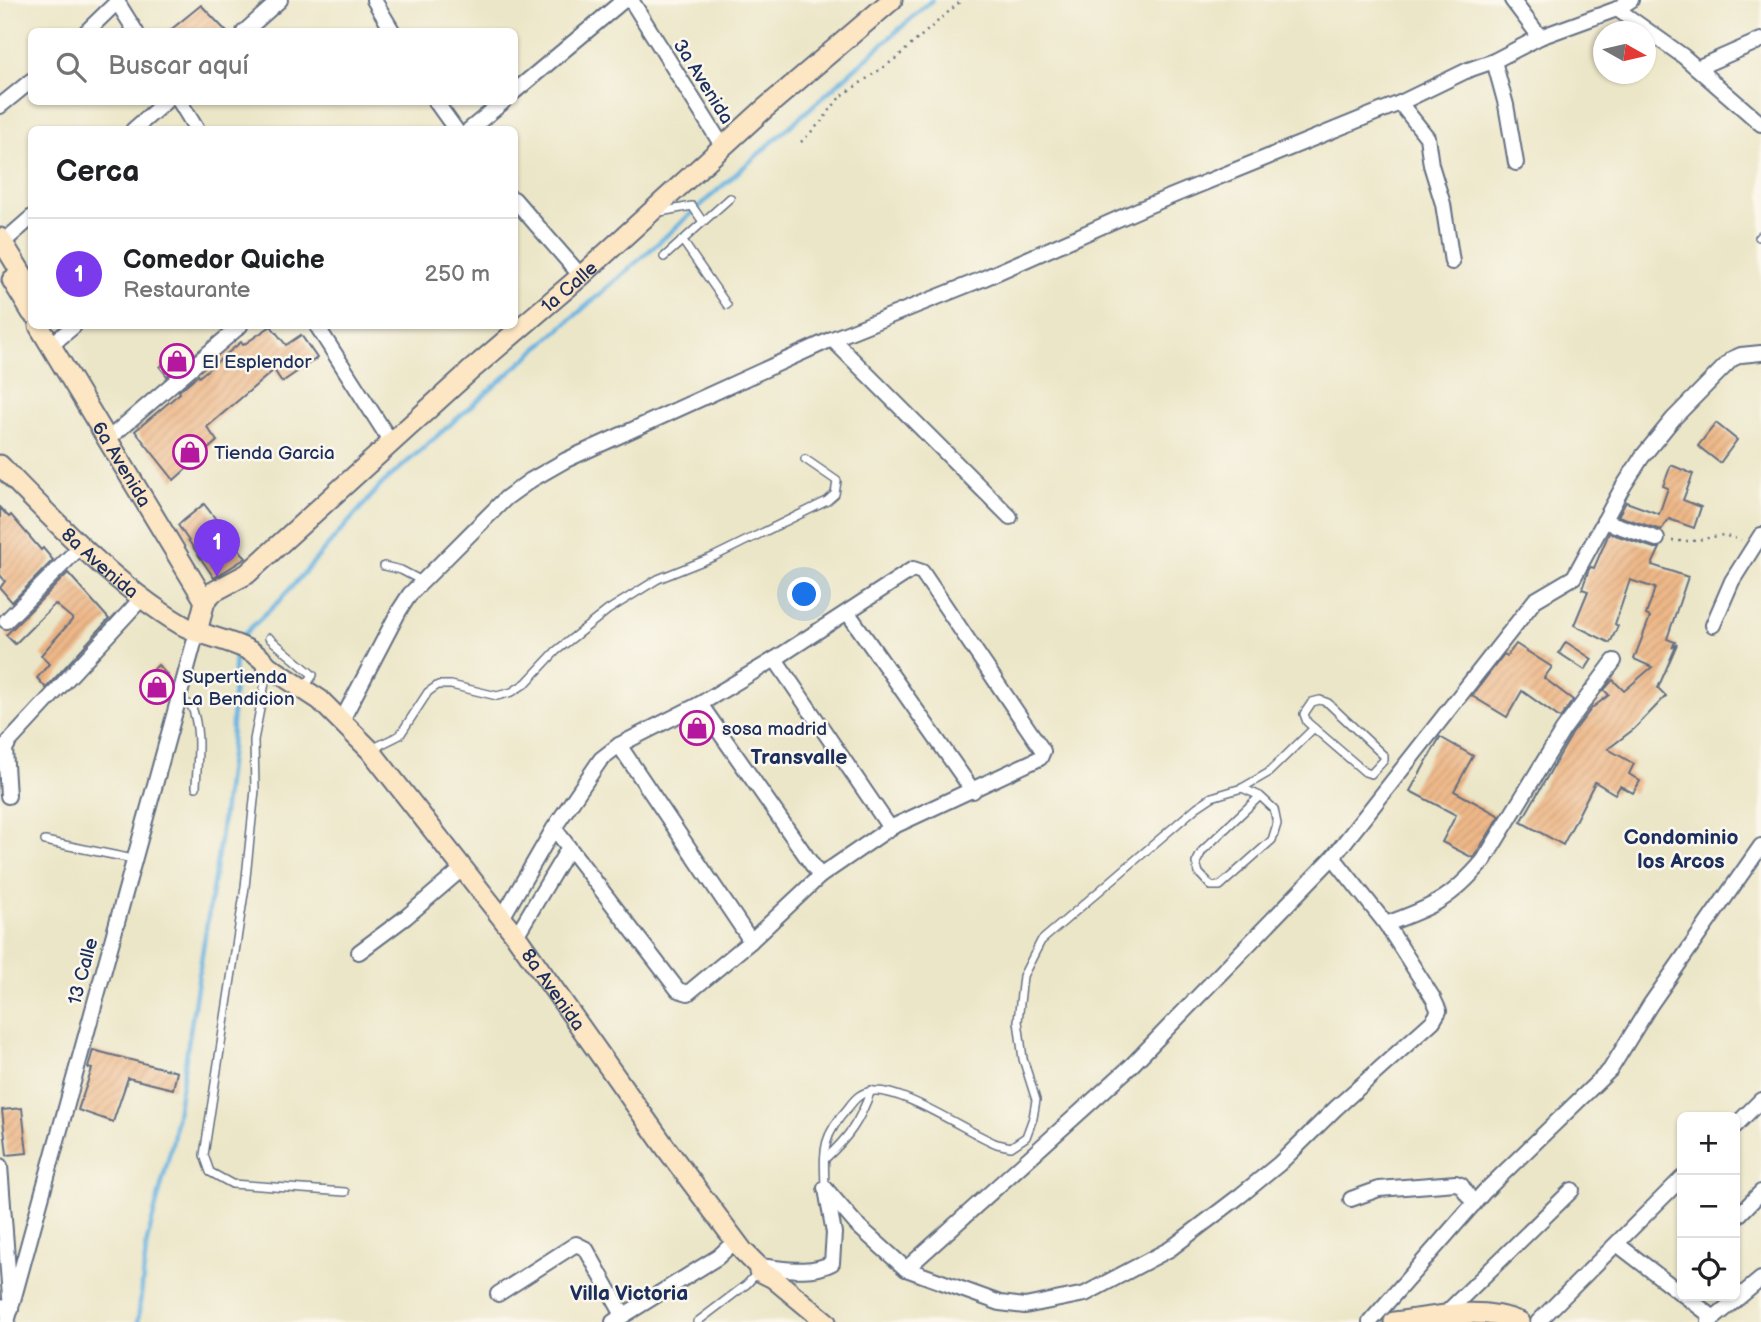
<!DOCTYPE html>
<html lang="es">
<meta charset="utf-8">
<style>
body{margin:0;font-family:"Balsamiq Sans",sans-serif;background:#f6f6f6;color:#202124}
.controls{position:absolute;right:21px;bottom:21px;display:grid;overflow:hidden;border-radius:10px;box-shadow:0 2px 5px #0004}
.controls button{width:63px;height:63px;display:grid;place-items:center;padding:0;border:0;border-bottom:2px solid #e0e0e0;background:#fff;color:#202124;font:35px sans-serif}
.compass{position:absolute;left:1593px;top:21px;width:63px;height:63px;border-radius:50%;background:#fff;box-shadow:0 2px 5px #0004;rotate:98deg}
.you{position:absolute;left:805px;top:595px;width:24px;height:24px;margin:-18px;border:5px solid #fff;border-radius:50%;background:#1a73e8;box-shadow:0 0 0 10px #1a73e833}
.badge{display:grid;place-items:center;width:46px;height:46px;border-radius:50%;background:#7c3aed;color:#fff;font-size:23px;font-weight:700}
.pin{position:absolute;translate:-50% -58px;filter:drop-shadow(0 2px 4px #0008)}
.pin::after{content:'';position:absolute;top:37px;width:24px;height:21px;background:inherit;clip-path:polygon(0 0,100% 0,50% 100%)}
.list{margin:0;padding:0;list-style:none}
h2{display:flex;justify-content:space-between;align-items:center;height:91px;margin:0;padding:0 28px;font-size:30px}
h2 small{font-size:23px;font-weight:400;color:#757577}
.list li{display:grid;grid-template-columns:46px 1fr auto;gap:21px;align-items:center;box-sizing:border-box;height:112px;padding:0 28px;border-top:2px solid #e0e0e0}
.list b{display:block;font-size:26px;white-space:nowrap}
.list p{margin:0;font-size:23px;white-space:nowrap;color:#757577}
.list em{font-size:23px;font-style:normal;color:#757577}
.icon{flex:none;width:38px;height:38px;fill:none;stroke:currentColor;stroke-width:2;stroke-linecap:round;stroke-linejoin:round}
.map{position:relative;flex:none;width:1761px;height:1322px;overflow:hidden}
.search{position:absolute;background:#fff;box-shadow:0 2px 5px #0004;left:28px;top:28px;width:490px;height:77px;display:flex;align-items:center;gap:18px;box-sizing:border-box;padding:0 24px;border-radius:10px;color:#757577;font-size:26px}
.panel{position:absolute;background:#fff;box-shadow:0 2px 5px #0004;left:28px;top:126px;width:490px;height:203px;border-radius:10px}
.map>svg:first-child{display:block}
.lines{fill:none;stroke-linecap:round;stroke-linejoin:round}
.stream{stroke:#68b3e1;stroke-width:4.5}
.building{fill:url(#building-hatch)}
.lane-casing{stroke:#646f83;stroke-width:10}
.street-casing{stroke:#646f83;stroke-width:18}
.secondary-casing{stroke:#646f83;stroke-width:23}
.path{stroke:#646f83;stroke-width:2.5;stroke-dasharray:2 5;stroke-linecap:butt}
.lane{stroke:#fff;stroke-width:7}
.street{stroke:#fff;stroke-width:14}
.secondary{stroke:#fce6c4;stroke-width:19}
.labels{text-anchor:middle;stroke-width:5;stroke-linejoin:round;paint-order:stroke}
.street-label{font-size:19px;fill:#1b2f5e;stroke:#fbf7ec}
.poi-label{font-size:19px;fill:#1b2f5e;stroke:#fbf7ec;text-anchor:start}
.neighbourhood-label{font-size:21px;font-weight:bold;fill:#1b2f5e;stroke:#fbf7ec}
</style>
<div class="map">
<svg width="1761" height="1322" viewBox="0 0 1761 1322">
<defs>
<pattern id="building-hatch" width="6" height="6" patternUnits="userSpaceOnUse" patternTransform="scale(1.75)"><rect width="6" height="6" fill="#eeb888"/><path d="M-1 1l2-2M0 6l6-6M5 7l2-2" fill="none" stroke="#cc9e78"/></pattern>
</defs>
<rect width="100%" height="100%" fill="#fbf7ec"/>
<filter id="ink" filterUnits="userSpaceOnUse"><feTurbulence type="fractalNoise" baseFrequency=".0143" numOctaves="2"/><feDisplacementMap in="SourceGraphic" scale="14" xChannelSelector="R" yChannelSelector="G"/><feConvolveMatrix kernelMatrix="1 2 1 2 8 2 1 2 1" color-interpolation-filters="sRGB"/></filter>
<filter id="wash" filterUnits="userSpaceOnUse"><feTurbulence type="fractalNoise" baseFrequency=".00686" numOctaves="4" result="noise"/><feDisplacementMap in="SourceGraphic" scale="28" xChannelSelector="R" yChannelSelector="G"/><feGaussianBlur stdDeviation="1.57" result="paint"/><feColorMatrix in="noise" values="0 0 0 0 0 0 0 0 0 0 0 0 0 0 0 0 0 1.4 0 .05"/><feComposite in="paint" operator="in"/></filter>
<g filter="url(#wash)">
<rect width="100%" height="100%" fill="#ece6c8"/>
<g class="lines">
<g class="stream">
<path d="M238 640 281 599 382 484 648 252 932 0"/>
<path d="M138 1322 147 1241 173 1140 220 840 231 748 235 651"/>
</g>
</g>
<g id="blocks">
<g class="building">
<path d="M201 5 227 32H168Z"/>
<path d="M271 326 286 345 301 335 317 358 282 382 274 370 207 427 217 441 174 480 135 431 180 393 179 391 198 375 199 377 241 342 243 345Z"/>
<path d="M177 351 185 360 167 376 160 367Z"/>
<path d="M1716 423 1737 440 1720 463 1698 446Z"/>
<path d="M1671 465 1693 474 1683 500 1701 507 1694 528 1669 519 1661 530 1618 516 1626 502 1659 514 1668 488 1663 486Z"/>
<path d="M204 504 246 558 214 578 178 525Z"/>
<path d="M0 508 9 517 11 515 41 550 43 548 53 560 12 602 0 588 5 581 0 575Z"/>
<path d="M1609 533 1654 548H1660L1652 565 1688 577 1667 639 1675 642 1672 648 1677 644 1658 688 1666 696 1634 729 1608 749 1634 764 1629 774 1640 781 1633 793 1620 786 1615 794 1595 782 1563 845 1521 822 1572 734 1592 708 1609 695 1604 690 1610 683 1613 680 1624 691 1652 667 1634 659 1650 617 1646 615 1655 588 1630 580 1615 624 1618 626 1610 643 1574 625 1588 591 1582 589 1589 569 1591 567 1594 568Z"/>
<path d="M68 573 109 619 46 688 37 678 49 664 41 655 73 619 55 604 15 644 6 635Z"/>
<path d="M1566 642 1592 659 1585 670 1559 653Z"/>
<path d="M1516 644 1552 667 1544 678 1573 700 1560 718 1522 691 1507 717 1472 696 1504 654 1507 656Z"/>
<path d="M158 665 168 676 170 692 160 702 141 682Z"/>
<path d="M1440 737 1473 756 1454 791 1500 816 1473 858 1442 842 1456 815 1410 791Z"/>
<path d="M93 1050 177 1072 173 1089 128 1078 113 1122 78 1110 92 1069 88 1068Z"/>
<path d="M22 1108 27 1153 7 1155 2 1110Z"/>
</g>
</g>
</g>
<g filter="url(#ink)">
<use href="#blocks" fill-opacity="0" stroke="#646f83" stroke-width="2"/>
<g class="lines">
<g class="lane-casing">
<g id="lane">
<path d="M660 212 692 206 703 222 664 257"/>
<path d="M703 222 730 198"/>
<path d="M1759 237 1761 235"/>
<path d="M682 240 727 305"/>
<path d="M384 566 401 570 422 581"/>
<path d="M269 638 313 675 305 687"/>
<path d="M268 667 254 740 255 790 245 887 204 1155 210 1172 232 1184 345 1192"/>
<path d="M179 700 191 705C202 731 197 761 196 787"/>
<path d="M1320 700 1328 703 1384 756V760L1371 774 1365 772 1307 722 1304 714 1312 702Z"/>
<path d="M372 749 400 735 428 692 438 685H451L497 696 512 692 526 683 556 651 608 610 658 579 713 557 827 501 835 494 837 481 805 459"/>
<path d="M1242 788 1268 773 1314 728"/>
<path d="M45 841 133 859"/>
<path d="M825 1159C849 1137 860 1121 871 1090"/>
<path d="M825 1188C824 1150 821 1138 848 1108 854 1100 859 1094 868 1092 897 1083 968 1133 997 1144L1011 1147 1026 1137 1033 1118 1036 1100 1023 1059 1018 1021 1023 976 1041 941 1197 807 1212 797 1242 788 1260 796 1274 809 1277 824 1272 840 1220 886H1211L1199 873 1196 863 1202 851 1260 796"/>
<path d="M697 1322 747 1284 759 1271"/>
</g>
</g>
<g class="street-casing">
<g id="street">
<path d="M116 0 136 32"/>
<path d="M374 0 393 32"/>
<path d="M631 0 723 147"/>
<path d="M1512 0 1540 37"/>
<path d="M1617 9 1683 56 1761 124"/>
<path d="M86 32 117 2"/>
<path d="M244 32 280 0"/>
<path d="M1494 61 1506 105 1516 163"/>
<path d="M1697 68 1761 40"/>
<path d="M514 92 624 0"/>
<path d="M180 102 197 130"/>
<path d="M436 102 456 130"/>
<path d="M1400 103 1427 137 1431 165 1443 204 1452 262"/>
<path d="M0 106 32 80"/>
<path d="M133 130 165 102"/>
<path d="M469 130 503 102"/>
<path d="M514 199 581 276"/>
<path d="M0 245 32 217"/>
<path d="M317 326 391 442"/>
<path d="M832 339 1010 517"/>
<path d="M51 345 74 326"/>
<path d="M107 440 240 326"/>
<path d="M1604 521 1657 539"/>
<path d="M848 613 973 791"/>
<path d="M6 621 82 545"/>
<path d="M1713 625 1732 581 1761 535"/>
<path d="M775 659 890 828"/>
<path d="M700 704 820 876"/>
<path d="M342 720 399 611 410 594 506 498 531 480 566 460 832 339 980 280 1145 207 1400 103 1468 70 1494 61 1540 37 1617 9 1631 0"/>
<path d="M619 745 751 941"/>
<path d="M8 796 5 749 9 742 142 598"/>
<path d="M502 918 554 828 601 759 619 745 700 704 775 659 913 569 922 572 1043 751 1040 758 890 828 820 876 751 941 688 993 678 990 554 828"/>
<path d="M1386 924C1433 907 1451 899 1484 860L1563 730 1614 661"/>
<path d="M516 936 568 849"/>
<path d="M359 952 406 917 463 868"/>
<path d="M1735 1126 1761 1100"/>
<path d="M0 1166 11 1310 0 1307"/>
<path d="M825 1188 856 1224 906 1269 1000 1303 1025 1306 1085 1294 1170 1249 1241 1195 1279 1164 1336 1108 1433 1021 1439 1011 1433 998 1386 924 1333 857"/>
<path d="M1351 1199 1379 1189 1456 1183 1461 1185 1474 1204"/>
<path d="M1735 1219 1761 1192"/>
<path d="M1617 1244 1682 1294"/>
<path d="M758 1266C782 1268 810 1275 832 1263L834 1233 826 1189"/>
<path d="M906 1269 1130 1067 1333 857 1535 600 1574 577 1621 490 1642 457 1673 419 1732 359 1741 355 1761 353"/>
<path d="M498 1294 576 1244 586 1249 623 1315"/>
<path d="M1685 1296 1714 1318"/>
<path d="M1443 1316 1572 1190"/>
<path d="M7 1322 197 632"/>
<path d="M613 1322 718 1257 735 1241"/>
<path d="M1370 1322 1484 1192 1610 1070 1650 1005 1761 846"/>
<path d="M1538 1322 1682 1178"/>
<path d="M1709 1322 1761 1279"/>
</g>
</g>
<g class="secondary-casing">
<g id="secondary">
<path d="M0 238 32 290"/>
<path d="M12 280 32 313"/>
<path id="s1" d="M39 326 205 601"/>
<path id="s2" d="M0 465C53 520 117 587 182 625 207 639 251 642 268 666L320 700 370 750 516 936 666 1148 743 1251 758 1266 759 1271 773 1278 826 1322"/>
<path id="s3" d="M197 632 205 601 213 592 247 574 470 371 581 276 763 110 892 0"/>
<path d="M1394 1322C1436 1317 1479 1305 1520 1322"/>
</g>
</g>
<g class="path">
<path d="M801 142 821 122 840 97 894 60 962 0"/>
<path d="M1672 541H1693L1723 535 1741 540"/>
</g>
<use href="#lane" class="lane"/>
<use href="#street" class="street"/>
<use href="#secondary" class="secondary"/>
</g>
</g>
<defs>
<g id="shop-ring" transform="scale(1.75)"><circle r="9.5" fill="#fbf7ec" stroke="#b5179e" stroke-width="1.5"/><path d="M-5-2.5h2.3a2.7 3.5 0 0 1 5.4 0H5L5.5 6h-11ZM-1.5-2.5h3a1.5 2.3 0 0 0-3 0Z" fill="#b5179e"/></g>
</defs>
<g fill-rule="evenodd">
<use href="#shop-ring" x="177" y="361"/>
<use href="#shop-ring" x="190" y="452"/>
<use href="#shop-ring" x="157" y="687"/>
<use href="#shop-ring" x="697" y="728"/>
</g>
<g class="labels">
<g class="street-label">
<text transform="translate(704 81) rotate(58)" y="7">3a Avenida</text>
<text dy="7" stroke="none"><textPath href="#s3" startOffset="514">1a Calle</textPath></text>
<text dy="7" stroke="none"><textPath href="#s1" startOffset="161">6a Avenida</textPath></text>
<text dy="7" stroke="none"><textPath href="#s2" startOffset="140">8a Avenida</textPath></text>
<text transform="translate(82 971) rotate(-75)" y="7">13 Calle</text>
<text dy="7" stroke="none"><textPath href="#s2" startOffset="774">8a Avenida</textPath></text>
</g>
<g class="poi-label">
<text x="202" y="368">El Esplendor</text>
<text x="214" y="459">Tienda Garcia</text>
<text x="182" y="683">Supertienda<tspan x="182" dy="22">La Bendicion</tspan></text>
<text x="722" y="735">sosa madrid</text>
</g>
<g class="neighbourhood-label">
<text x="799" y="764">Transvalle</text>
<text x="1681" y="844">Condominio<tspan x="1681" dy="24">los Arcos</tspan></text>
<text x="629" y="1300">Villa Victoria</text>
</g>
</g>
</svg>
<div class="controls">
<button>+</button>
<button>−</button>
<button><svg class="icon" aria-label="locate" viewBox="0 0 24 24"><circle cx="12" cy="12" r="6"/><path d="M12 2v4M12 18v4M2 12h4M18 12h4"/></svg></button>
</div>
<svg class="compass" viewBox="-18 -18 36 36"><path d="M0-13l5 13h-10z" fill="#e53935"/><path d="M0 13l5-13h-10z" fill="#757577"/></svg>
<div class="you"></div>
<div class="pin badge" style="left:217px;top:577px">1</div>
<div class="search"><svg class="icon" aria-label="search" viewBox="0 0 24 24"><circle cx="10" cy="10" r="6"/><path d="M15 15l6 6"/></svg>Buscar aquí</div>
<section class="panel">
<h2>Cerca<small></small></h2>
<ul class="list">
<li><span class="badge">1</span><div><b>Comedor Quiche</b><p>Restaurante</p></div><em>250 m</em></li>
</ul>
</section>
</div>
